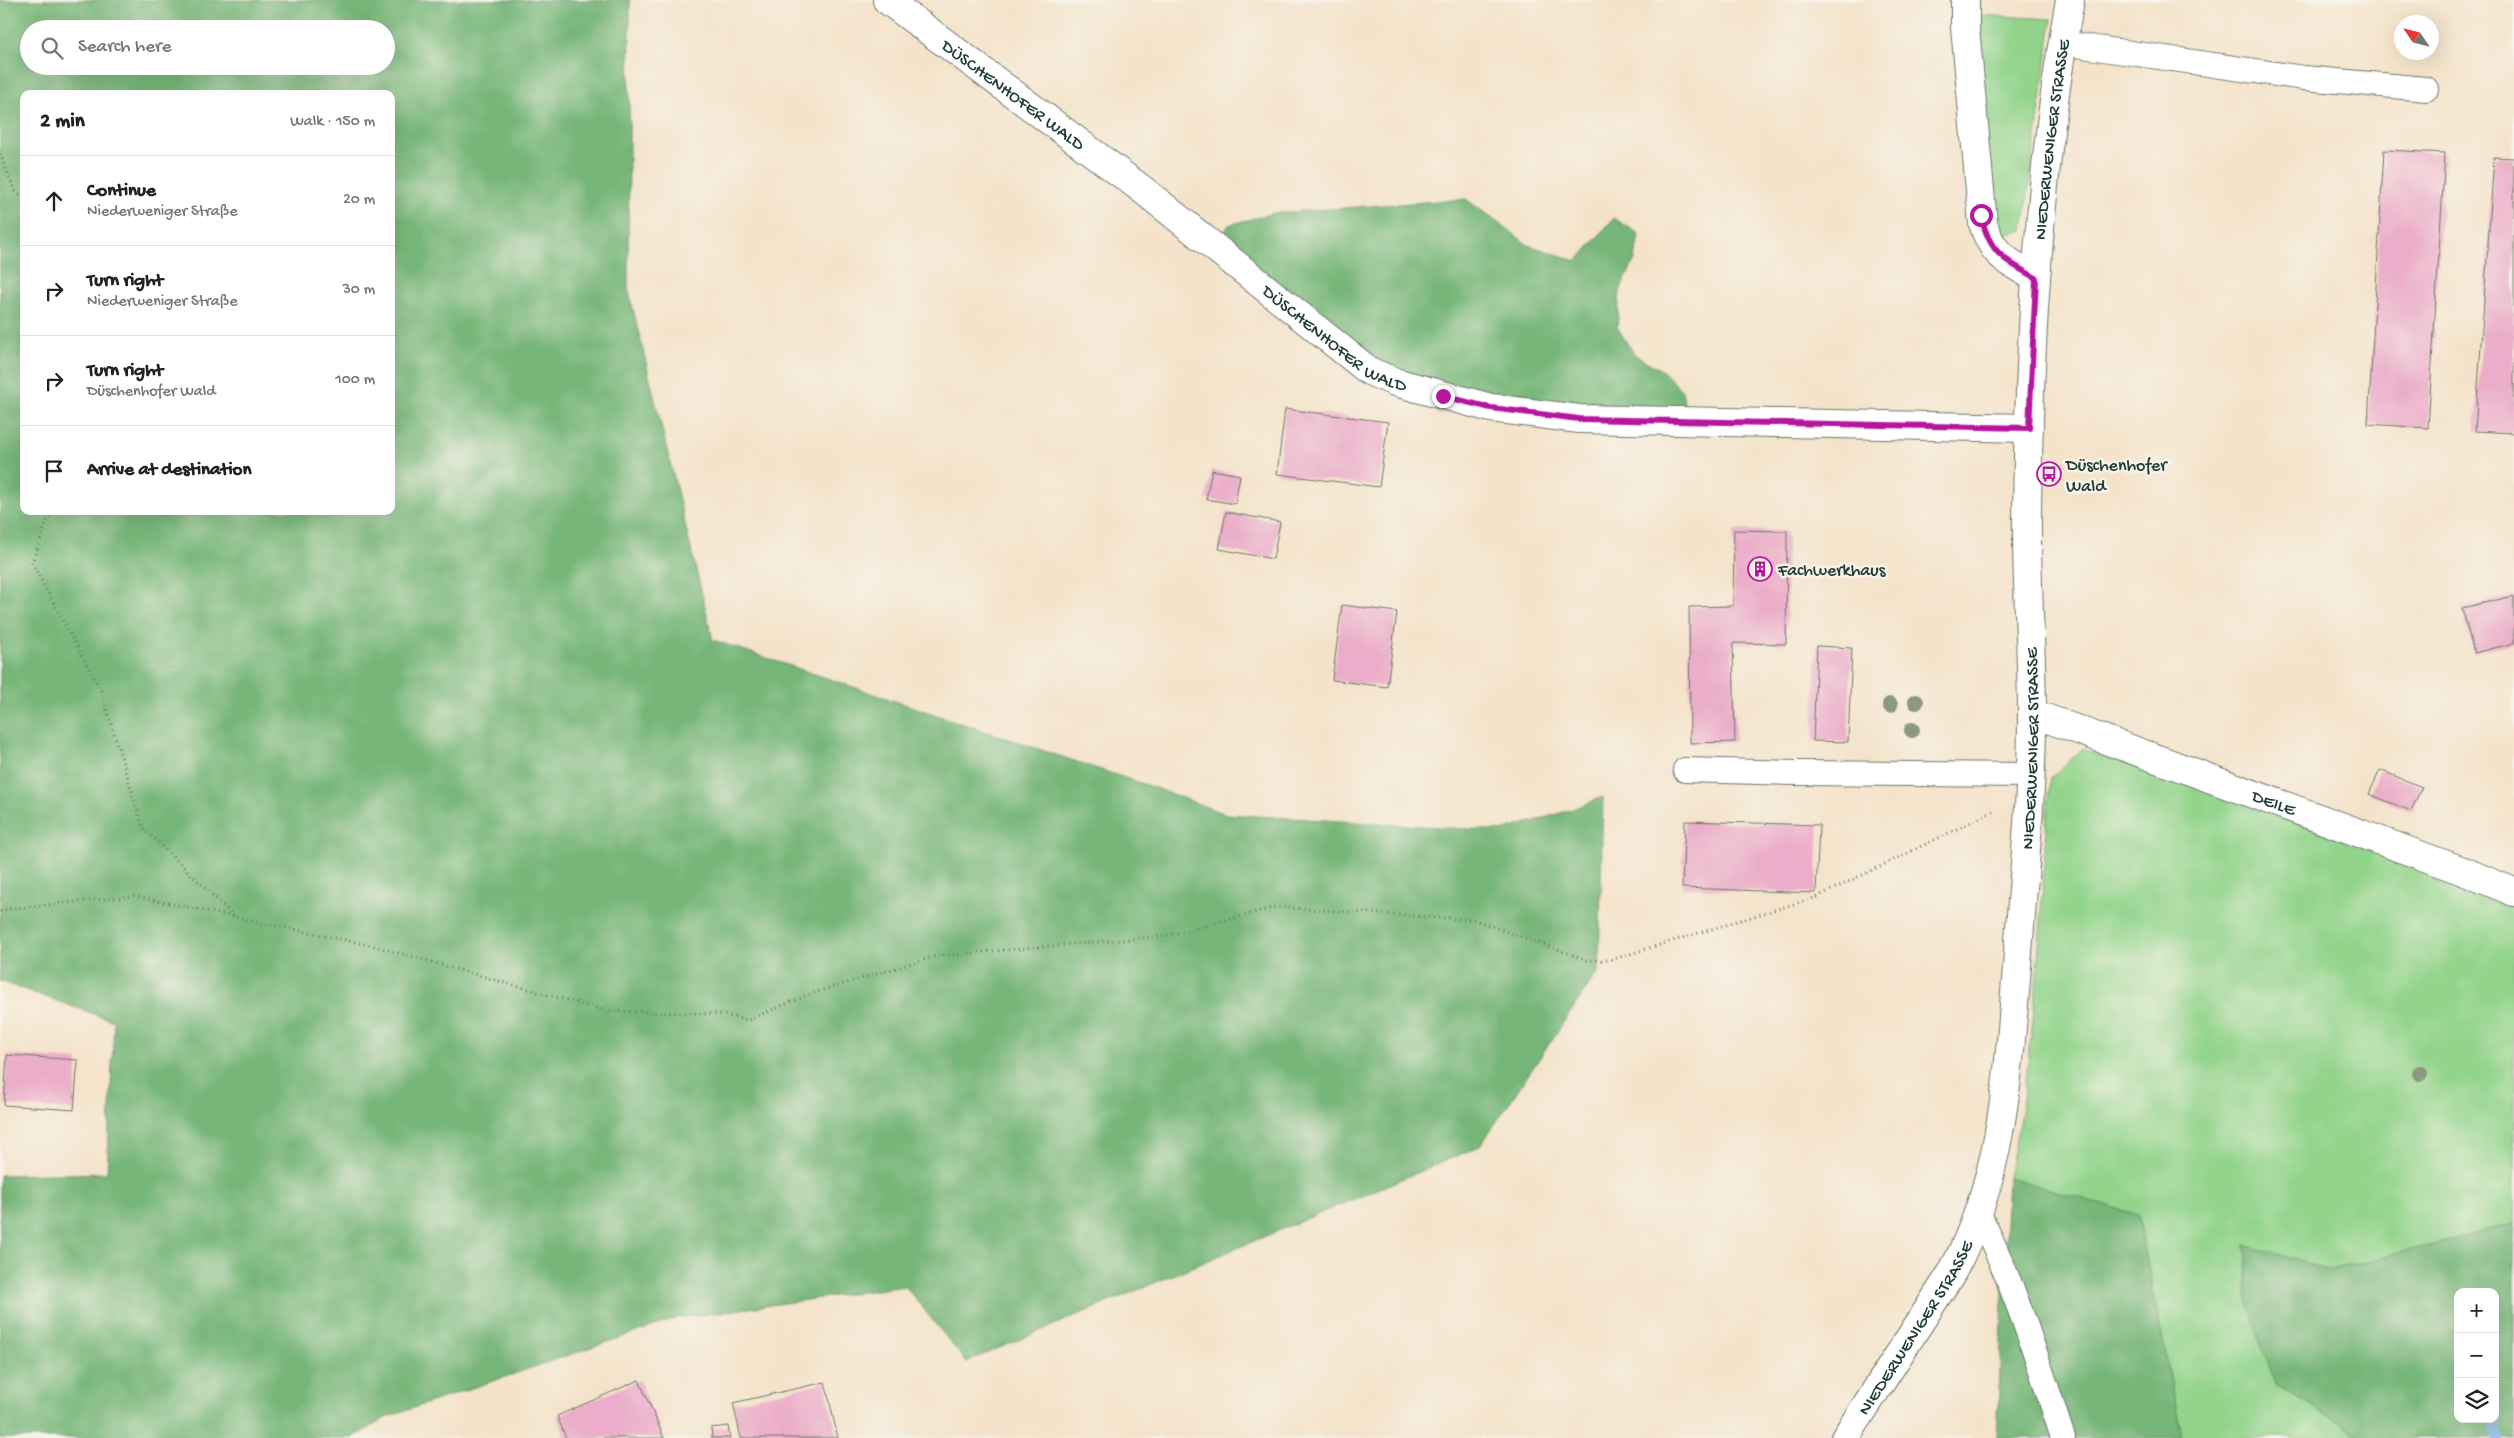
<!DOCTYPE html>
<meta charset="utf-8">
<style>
body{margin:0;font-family:"Gochi Hand",sans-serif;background:#f6f6f6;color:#222}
.controls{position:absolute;right:15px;bottom:15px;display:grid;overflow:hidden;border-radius:10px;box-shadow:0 5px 20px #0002}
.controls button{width:45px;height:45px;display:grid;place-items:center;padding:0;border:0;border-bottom:1px solid #e0e0e0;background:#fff;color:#222;font:25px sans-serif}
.compass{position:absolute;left:2394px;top:15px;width:45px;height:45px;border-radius:50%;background:#fff;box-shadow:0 5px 20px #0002;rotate:305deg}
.stop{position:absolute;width:15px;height:15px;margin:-11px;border:4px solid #b5179e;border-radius:50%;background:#fff}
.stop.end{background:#b5179e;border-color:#fff;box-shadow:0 1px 5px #0008}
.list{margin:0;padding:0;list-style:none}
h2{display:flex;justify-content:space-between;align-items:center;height:65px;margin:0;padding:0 20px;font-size:21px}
h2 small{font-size:16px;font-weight:400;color:#767676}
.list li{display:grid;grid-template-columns:32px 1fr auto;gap:15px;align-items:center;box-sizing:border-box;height:90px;padding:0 20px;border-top:1px solid #e0e0e0}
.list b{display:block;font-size:19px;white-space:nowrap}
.list p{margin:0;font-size:16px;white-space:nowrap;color:#767676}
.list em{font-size:16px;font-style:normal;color:#767676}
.icon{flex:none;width:28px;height:28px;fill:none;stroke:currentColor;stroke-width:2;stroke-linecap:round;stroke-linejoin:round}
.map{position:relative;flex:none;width:2514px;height:1438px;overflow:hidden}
.search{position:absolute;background:#fff;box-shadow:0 5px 20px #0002;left:20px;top:20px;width:375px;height:55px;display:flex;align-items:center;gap:12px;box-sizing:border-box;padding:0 18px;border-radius:28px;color:#767676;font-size:19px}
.panel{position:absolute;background:#fff;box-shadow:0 5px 20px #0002;left:20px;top:90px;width:375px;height:425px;border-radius:10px}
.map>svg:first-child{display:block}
.green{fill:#93d48c;stroke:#598860}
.forest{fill:#76b678;stroke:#4a7a56;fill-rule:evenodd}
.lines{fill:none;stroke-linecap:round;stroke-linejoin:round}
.stream{stroke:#75b1e7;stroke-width:11}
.building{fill:#ebadc9}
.lane-casing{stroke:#6a7768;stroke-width:26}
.street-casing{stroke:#6a7768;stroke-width:30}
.secondary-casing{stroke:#6a7768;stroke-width:30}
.path{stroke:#6a7768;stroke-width:3;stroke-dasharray:1 4;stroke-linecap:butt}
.lane{stroke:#fff;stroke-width:24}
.street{stroke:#fff;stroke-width:28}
.secondary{stroke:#fff;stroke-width:28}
.tree{fill:#8c9881}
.route{stroke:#b5179e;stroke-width:6}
.labels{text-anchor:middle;stroke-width:5;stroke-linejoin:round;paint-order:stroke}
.street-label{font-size:18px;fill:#1f3d34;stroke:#f7f3e8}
.poi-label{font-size:18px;fill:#1f3d34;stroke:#f7f3e8;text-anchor:start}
</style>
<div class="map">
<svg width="2514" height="1438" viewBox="0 0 2514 1438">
<rect width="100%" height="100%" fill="#f7f3e8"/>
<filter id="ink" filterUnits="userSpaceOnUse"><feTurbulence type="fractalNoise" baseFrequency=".02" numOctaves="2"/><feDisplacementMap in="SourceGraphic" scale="10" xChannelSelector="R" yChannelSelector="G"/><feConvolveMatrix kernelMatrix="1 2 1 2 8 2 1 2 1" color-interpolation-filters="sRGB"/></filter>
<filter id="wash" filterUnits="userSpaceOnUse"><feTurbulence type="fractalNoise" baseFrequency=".0096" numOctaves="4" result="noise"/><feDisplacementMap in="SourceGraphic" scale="20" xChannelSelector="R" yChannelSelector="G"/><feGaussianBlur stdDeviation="1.12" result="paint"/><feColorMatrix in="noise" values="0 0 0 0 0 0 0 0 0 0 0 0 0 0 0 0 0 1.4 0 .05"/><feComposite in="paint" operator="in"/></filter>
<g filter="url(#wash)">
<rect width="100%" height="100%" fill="#f4e3ca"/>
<g class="green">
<path d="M1975 15 2052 19 2023 230 2005 235 1991 221Z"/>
<path d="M2082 749 2462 873 2514 894V1224L2331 1270 2245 1246 2275 1385 2366 1438H2182L2138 1215 2008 1177C2037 1053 2040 924 2048 797L2051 778Z"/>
</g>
<g class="forest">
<path d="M0 0H630L628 288 713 640 1155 788 1226 814 1502 831 1573 809 1603 797 1599 970 1480 1146 966 1362 905 1286 678 1318 387 1417 352 1438H0V1175L107 1173 114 1021 0 981ZM29 29H386V66H29ZM24 94H391V511H24Z"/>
<path d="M1466 199 1528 245 1577 261 1614 218 1639 234 1635 259 1620 291 1617 327 1635 355 1663 371 1682 391 1686 418 1580 417 1396 381 1219 245 1228 225 1275 213Z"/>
<path d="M2008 1177 2138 1215 2182 1438H1997Z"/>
<path d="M2514 1224V1438H2366L2275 1385 2249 1306 2245 1245 2331 1270ZM2458 1292H2495V1419H2458Z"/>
</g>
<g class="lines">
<path class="stream" d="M2494 1419 2498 1438"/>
</g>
<g id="blocks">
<g class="building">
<path d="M2384 150 2445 153 2428 428 2368 424Z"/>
<path d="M2494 157 2514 158V433L2475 431Z"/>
<path d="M1285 409 1388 422 1379 487 1277 474Z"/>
<path d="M1212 470 1240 475 1235 504 1206 499Z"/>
<path d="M1226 512 1280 522 1273 559 1219 549Z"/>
<path d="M1734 530 1787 531 1786 644 1733 643 1735 742 1690 743 1689 607 1733 606Z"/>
<path d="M2514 596V643L2474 653 2462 608Z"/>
<path d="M1342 605 1397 612 1387 687 1332 680Z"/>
<path d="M1817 646 1852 648 1848 742 1813 741Z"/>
<path d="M2380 770 2422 787 2411 811 2369 794Z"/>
<path d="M1685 821 1819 825 1816 893 1682 888Z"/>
<path d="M7 1055 78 1060 74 1110 4 1105Z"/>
<path d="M639 1380 664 1438H566L557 1416Z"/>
<path d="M825 1382 838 1438H741L733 1403Z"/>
<path d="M728 1426 730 1438H712L711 1428Z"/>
</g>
</g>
</g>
<g filter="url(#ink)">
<use href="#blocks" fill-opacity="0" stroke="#6a7768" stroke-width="1"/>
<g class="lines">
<g class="lane-casing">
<g id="lane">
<path d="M2062 43 2304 78 2426 89"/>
<path d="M1685 770 1795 773 2031 775"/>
<path d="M1979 1214C2015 1286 2038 1361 2063 1438"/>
</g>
</g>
<g class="street-casing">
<g id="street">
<path id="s1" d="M887 0 1143 190 1369 371 1395 382 1491 408 1579 419 2029 428"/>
<path d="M1965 0V27L1983 223C1992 256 2009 262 2036 278"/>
<path id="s2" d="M2032 713 2463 871 2514 892"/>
</g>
</g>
<g class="secondary-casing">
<g id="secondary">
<path id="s3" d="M1845 1438 1951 1274C2001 1184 2008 1080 2016 980 2022 892 2032 804 2032 715 2032 649 2026 582 2027 515 2029 343 2039 170 2070 0"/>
</g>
</g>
<g class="path">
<path d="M0 154 15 191 24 197"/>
<path d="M51 511 32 563 101 691 143 828 234 916"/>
<path d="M0 912 7 909 134 896 374 946 606 1011 718 1014 748 1020 810 994 936 956 1167 936 1276 907 1474 920 1587 960H1610L1817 897 1994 811"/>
</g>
<use href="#lane" class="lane"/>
<use href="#street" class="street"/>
<use href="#secondary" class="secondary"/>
</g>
<g class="tree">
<circle cx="1916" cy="702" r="8"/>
<circle cx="1890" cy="705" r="8"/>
<circle cx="1912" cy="730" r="8"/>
<circle cx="2420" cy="1073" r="8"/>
</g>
</g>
<g class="lines" filter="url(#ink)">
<path class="route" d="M1443 396 1491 408 1579 419 2029 428 2036 278C2004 260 1989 253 1981 215"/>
</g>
<defs>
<g id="bus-ring" transform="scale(1.25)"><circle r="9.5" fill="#f7f3e8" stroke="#b5179e" stroke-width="1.5"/><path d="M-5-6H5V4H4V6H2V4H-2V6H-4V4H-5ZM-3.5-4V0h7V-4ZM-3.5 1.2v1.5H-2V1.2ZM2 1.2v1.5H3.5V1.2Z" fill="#b5179e"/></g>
<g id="building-ring" transform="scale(1.25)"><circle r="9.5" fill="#f7f3e8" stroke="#b5179e" stroke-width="1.5"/><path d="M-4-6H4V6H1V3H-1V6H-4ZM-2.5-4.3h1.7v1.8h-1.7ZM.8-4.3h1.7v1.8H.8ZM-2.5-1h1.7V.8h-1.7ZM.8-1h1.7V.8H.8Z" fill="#b5179e"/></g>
</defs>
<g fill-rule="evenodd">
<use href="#bus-ring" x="2049" y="474"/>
<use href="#building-ring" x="1760" y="569"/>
</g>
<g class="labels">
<g class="street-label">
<text dy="6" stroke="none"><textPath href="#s1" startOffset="158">DÜSCHENHOFER WALD</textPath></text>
<text dy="6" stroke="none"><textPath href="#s3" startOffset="1341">NIEDERWENIGER STRASSE</textPath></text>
<text dy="6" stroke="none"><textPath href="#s1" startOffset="562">DÜSCHENHOFER WALD</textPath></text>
<text dy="6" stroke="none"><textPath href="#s3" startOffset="731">NIEDERWENIGER STRASSE</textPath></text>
<text dy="6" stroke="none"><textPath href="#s2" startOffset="258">DEILE</textPath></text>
<text dy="6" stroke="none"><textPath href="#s3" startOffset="131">NIEDERWENIGER STRASSE</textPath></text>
</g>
<g class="poi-label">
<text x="2066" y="470">Düschenhofer<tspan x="2066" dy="21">Wald</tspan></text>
<text x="1778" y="575">Fachwerkhaus</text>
</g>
</g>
</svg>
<div class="controls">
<button>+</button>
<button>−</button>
<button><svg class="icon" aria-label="layers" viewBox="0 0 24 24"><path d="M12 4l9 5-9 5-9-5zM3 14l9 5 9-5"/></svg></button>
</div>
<svg class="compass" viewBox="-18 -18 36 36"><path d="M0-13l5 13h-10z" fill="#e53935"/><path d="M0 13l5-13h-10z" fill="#767676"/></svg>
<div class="stop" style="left:1981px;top:215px"></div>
<div class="stop end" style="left:1443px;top:396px"></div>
<div class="search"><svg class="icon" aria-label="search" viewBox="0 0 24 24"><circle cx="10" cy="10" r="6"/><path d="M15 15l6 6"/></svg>Search here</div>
<section class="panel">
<h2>2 min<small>Walk · 150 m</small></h2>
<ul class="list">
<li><svg class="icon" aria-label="ahead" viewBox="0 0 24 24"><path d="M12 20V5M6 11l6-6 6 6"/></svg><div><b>Continue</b><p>Niederweniger Straße</p></div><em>20 m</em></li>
<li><svg class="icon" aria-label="right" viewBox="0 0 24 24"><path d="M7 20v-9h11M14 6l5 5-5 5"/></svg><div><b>Turn right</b><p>Niederweniger Straße</p></div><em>30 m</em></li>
<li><svg class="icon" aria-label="right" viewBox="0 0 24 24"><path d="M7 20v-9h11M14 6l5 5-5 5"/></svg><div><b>Turn right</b><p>Düschenhofer Wald</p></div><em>100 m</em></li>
<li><svg class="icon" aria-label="arrive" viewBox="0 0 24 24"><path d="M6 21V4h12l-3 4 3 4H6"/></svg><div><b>Arrive at destination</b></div></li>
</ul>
</section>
</div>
